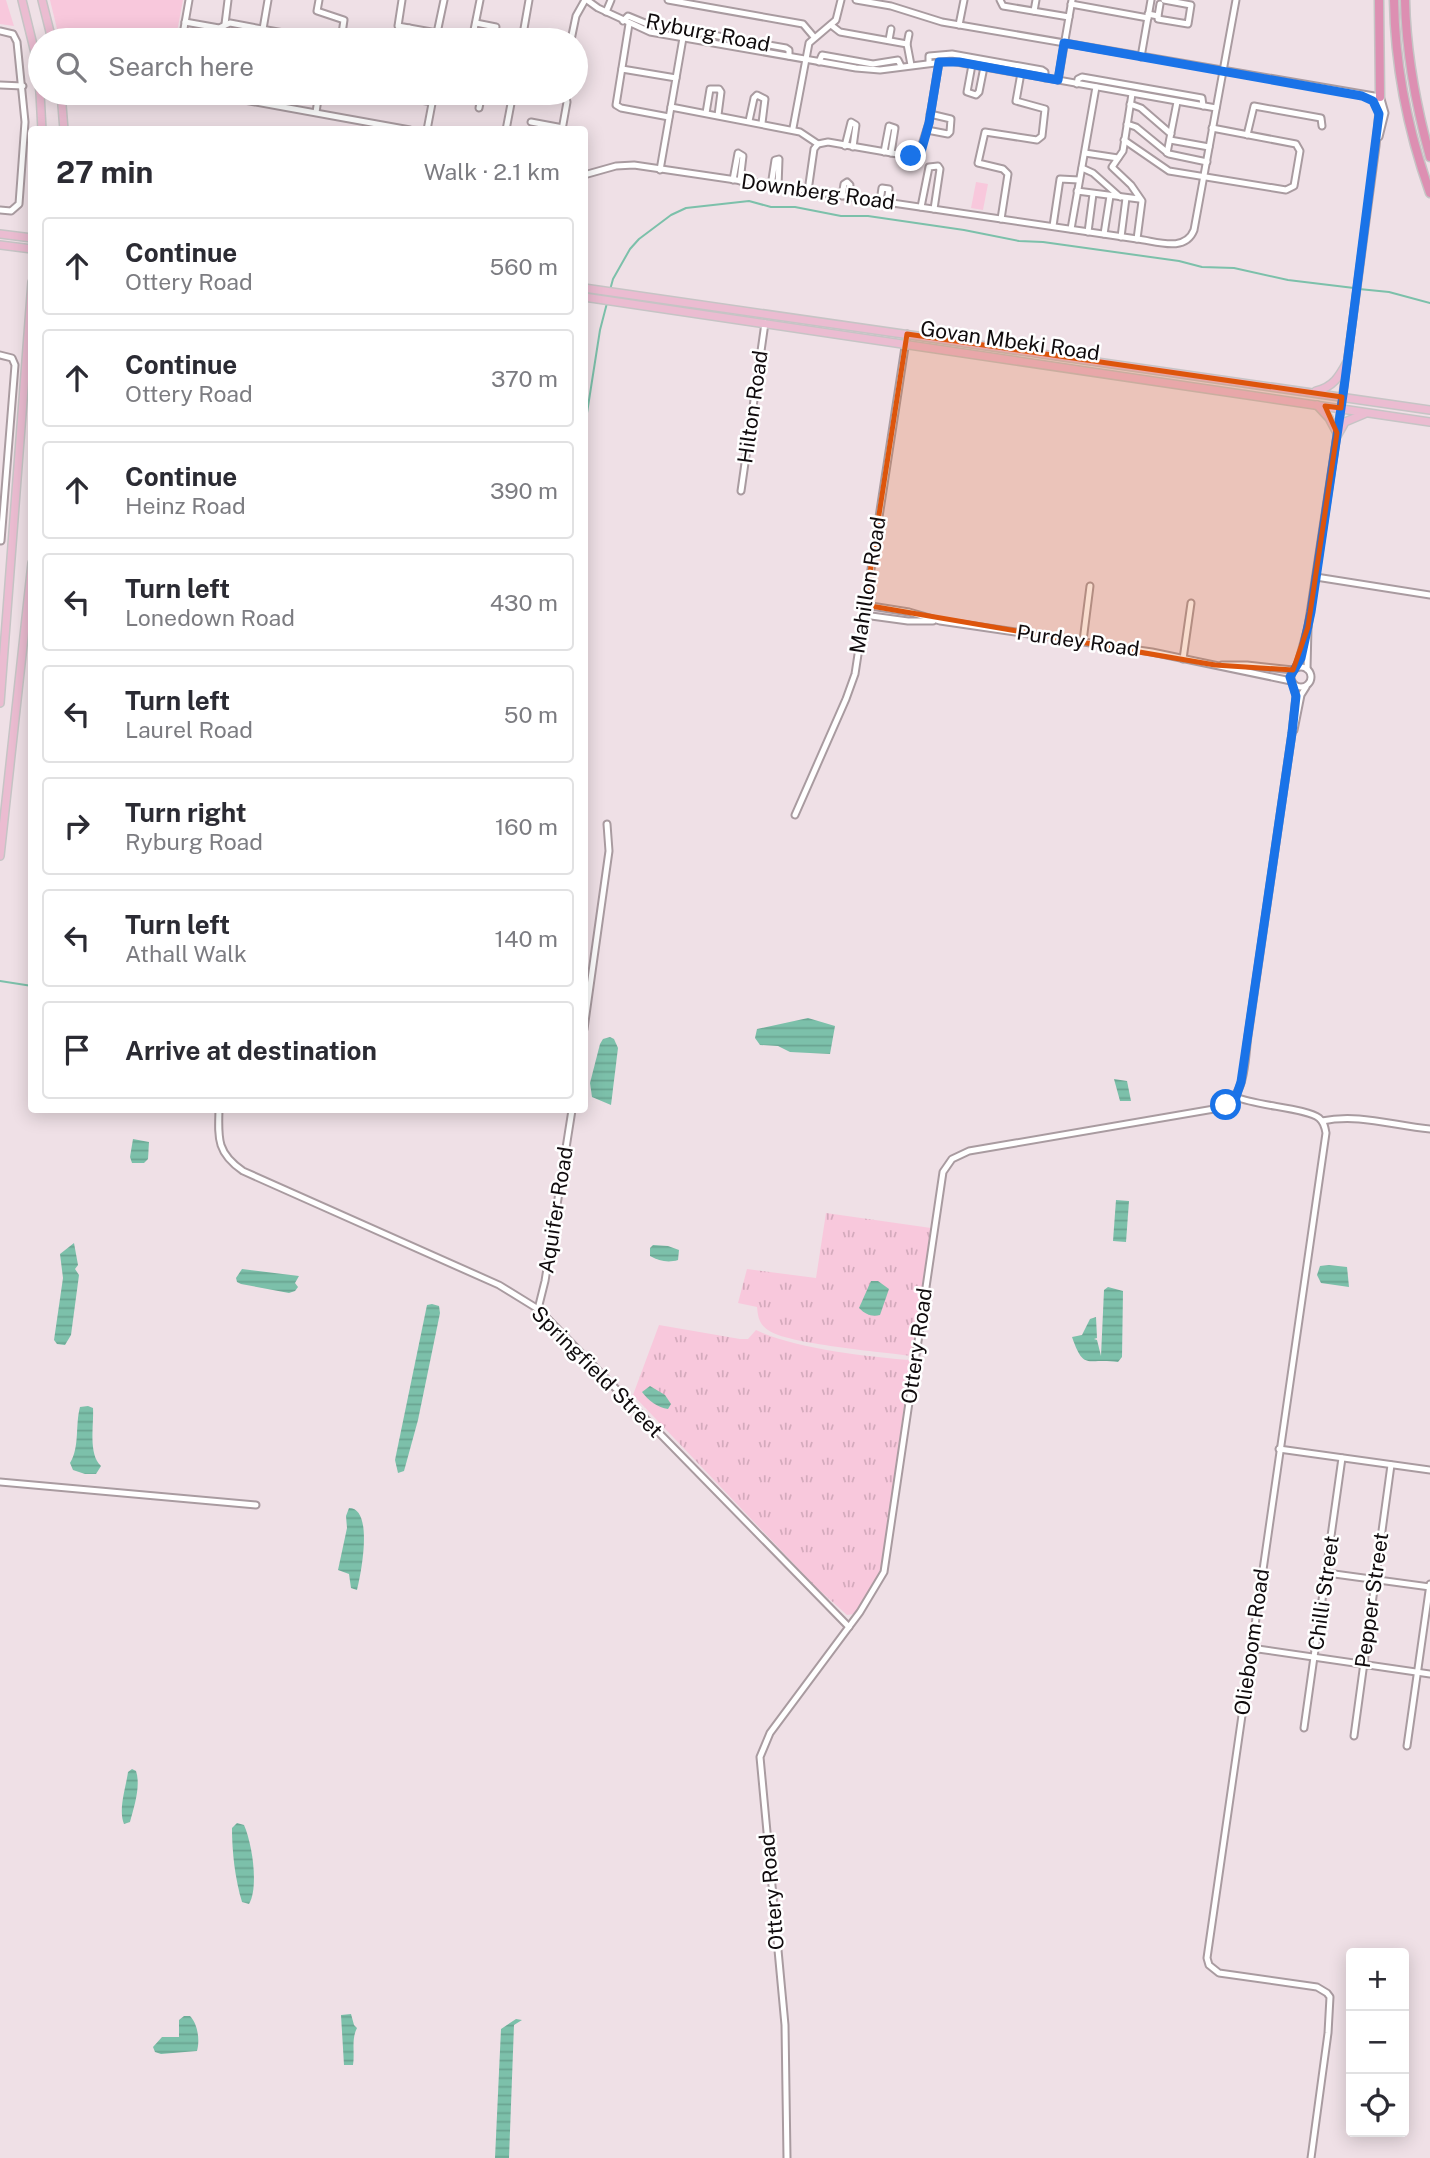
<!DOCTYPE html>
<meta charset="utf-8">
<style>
body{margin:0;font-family:"Public Sans",sans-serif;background:#f7f7f7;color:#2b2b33}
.controls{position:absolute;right:21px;bottom:21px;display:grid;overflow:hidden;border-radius:7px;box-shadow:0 4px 18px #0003}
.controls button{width:63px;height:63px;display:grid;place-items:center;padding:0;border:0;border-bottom:2px solid #e1e1e2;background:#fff;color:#2b2b33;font:35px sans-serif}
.stop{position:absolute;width:21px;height:21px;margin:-16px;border:5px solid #1a73e8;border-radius:50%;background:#fff}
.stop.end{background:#1a73e8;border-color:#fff;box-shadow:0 2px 7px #0008}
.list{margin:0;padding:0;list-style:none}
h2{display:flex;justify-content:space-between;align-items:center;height:91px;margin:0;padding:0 28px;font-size:30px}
h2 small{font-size:23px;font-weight:400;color:#7c7c81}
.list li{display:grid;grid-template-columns:46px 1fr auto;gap:21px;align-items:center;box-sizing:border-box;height:98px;margin:0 14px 14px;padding:0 14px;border:2px solid #e1e1e2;border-radius:7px}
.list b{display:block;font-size:26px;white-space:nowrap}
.list p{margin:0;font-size:23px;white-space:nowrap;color:#7c7c81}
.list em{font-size:23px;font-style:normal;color:#7c7c81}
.icon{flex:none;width:38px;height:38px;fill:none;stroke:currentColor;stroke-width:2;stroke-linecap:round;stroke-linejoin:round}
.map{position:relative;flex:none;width:1430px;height:2158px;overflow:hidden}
.search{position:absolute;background:#fff;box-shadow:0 4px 18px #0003;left:28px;top:28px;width:560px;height:77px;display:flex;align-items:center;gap:18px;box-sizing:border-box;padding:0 24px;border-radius:38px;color:#7c7c81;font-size:26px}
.panel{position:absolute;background:#fff;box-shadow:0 4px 18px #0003;left:28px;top:126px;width:560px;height:987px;border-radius:7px}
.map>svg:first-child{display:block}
.grass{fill:url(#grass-tufts)}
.pitch{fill:#f8c8dc}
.water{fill:url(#water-rules)}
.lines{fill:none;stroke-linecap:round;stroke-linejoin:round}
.stream{stroke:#7cc0aa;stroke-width:2}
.minor-casing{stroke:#a99ba0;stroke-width:9}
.major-casing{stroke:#c6c4c5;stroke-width:10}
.highway-casing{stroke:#c6c4c5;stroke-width:11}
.minor{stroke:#fff;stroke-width:5}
.major{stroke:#ebbcd1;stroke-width:7}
.highway{stroke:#dd8fb2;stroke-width:8}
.route{stroke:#1a73e8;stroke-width:9}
.marked{fill:#dd550c;fill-opacity:0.2;stroke:#dd550c;stroke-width:5;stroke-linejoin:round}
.labels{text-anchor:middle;stroke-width:5;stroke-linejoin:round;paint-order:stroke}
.street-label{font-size:21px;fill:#100b0d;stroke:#fff}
</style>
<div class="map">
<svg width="1430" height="2158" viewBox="0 0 1430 2158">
<defs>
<pattern id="grass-tufts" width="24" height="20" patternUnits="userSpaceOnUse" patternTransform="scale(1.75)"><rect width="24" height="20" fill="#f8c8dc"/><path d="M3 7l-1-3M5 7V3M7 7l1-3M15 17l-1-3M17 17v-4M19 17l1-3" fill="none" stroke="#d4aabc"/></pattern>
<pattern id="water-rules" width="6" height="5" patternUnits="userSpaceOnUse" patternTransform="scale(1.75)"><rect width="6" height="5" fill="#7cc0aa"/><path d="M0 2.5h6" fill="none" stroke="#6aa491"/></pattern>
</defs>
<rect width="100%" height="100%" fill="#efe0e6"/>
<g class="grass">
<path d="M826 1213 931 1228 911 1356C884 1352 786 1344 768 1330 759 1324 758 1317 757 1307L738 1303 747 1269 816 1278Z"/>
<path d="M659 1325 740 1339H748L756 1330C793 1348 868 1357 910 1360L884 1557 879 1574 854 1614 847 1615 816 1587 633 1395Z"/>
</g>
<g class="pitch">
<path d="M0 0H6L14 26 0 24Z"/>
<path d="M50 0H183L177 32 166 29 163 40H85L58 33Z"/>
<path d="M976 182 988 184 983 210 971 208Z"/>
</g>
<g class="water">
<path d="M808 1018 835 1026 830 1054 790 1052 778 1046 760 1045 755 1038 757 1029Z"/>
<path d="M610 1037 614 1039 618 1048 611 1105 592 1097 590 1083 600 1044 603 1039Z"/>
<path d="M1114 1079 1127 1081 1131 1101H1120Z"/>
<path d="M133 1139 149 1142 148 1159 144 1163H132L130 1157Z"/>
<path d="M1116 1200 1129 1201 1126 1242 1113 1241Z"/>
<path d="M74 1243 78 1265 75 1269 79 1275 71 1335 65 1345 57 1344 54 1340 63 1278 60 1254Z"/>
<path d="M653 1245 668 1246 679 1250 678 1260C668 1263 659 1261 650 1256V1248Z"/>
<path d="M1329 1265 1347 1267 1349 1287 1321 1283 1317 1275 1320 1266Z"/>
<path d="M242 1269 299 1276 295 1283 298 1287 295 1291 289 1293 241 1284 237 1282 236 1278Z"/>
<path d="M871 1281H878L889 1289 880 1315C872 1317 866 1315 859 1308Z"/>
<path d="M1108 1287 1123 1291 1122 1357 1118 1362C1086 1358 1084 1371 1072 1337L1082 1335 1090 1319 1096 1317 1097 1338 1094 1339 1097 1340 1101 1356 1104 1290Z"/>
<path d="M432 1304 439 1306 440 1313 418 1420 404 1471 398 1473 395 1460 427 1305Z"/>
<path d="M650 1386 665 1395 671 1404 668 1409C658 1408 648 1400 642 1392Z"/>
<path d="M88 1406 93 1408C94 1425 88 1454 101 1466L96 1474H85L73 1470 70 1463C80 1447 75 1425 80 1407Z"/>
<path d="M349 1508C374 1508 361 1574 357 1590L351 1588 349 1574 338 1570 347 1528 346 1516Z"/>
<path d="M132 1769 136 1771C141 1786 134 1807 130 1822L124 1824C118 1810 126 1787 128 1772Z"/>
<path d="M237 1823 244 1825C252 1843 259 1887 249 1904L242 1902C235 1879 232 1852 232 1828Z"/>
<path d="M351 2014 354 2025 357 2028C351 2039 355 2053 353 2065H344L341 2015Z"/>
<path d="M184 2016H190C198 2024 200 2041 197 2051L161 2054 155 2052 153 2047 162 2037H179V2020Z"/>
<path d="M516 2019 522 2020 514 2025 509 2158H495L501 2029Z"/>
</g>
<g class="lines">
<g class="stream">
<path d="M1359 289 1389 292 1430 303"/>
<path d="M610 290 613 279 630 249 639 239 671 215 686 208 749 201 771 207H795L841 216H868L964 230 1019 241 1043 242 1179 261 1202 267 1234 268 1288 280 1354 288"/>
<path d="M584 432 600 330 607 303"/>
<path d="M0 981 32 986"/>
</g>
<g class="minor-casing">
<g id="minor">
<path d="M319 0 317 11 344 20 341 40"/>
<path d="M402 0 398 26 437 33"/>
<path d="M587 0 598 8 650 32 856 68 880 70 951 61 1216 108"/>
<path d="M668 0 803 24 814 37"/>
<path d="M856 0 891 6 942 22 1380 97"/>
<path d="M1000 0 1003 6 1069 17"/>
<path d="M1071 4 1148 18"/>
<path d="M1034 11 1036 0"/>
<path d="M606 12 611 0"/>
<path d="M1148 14 1158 16V19L1188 24 1191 5 1164 0"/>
<path d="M1158 16 1160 4"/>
<path d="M623 21 628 16 645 23 786 48 789 50V56"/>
<path d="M185 22 219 28 230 23 289 34 288 40"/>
<path d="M476 23 496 27"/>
<path d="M225 24 228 0"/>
<path d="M629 24 616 105 621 108 669 117"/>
<path d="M831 25 840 32 907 44"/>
<path d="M959 25 964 0"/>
<path d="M263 29 268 0"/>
<path d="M0 31 13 34 17 42 25 122 19 204 11 211 0 210"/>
<path d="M437 33 444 0"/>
<path d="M909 34 907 44 911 65"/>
<path d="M552 36 571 39"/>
<path d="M342 37 358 40"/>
<path d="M182 40 189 0"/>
<path d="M221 40 223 28"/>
<path d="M258 40 260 29"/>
<path d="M407 40 409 28"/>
<path d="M472 40 480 0"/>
<path d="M522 40 529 0"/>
<path d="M571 40 576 16 585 0"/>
<path d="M889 40 891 29"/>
<path d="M1141 57 1151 0"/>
<path d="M819 62 822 55 873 64 898 60 901 66"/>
<path d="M929 63V56L952 54 1042 70 1045 72V78"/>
<path d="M972 65 967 92 976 95 979 92 984 67"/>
<path d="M622 69 676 78"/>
<path d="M1058 80 1072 0"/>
<path d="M1077 84 1078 79 1082 77 1202 98 1203 106"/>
<path d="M0 85 23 86"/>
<path d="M206 93 410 130"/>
<path d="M397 93 398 96 432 102"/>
<path d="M1132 94 1123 151 1112 167 1131 185 1142 201 1137 239"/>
<path d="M1130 104 1141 108 1171 134"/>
<path d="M277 105 279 93"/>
<path d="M671 107 800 132 818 144 814 149 808 191"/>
<path d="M479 108 482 93"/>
<path d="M316 112 319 93"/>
<path d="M706 113 710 89H719L721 92 718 115"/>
<path d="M749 121 754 98 757 95 765 99 762 123"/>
<path d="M531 122 563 128"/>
<path d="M1127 124 1136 127 1169 154 1207 162"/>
<path d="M793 128 809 43 836 20 841 0"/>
<path d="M427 130 434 93"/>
<path d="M506 130 513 93"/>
<path d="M562 130 567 102 565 93"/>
<path d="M927 130 948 134 950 132 951 119 930 114"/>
<path d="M1247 135 1254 106 1321 118 1322 126"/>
<path d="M1379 137 1385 113 1381 99"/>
<path d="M1124 140 1169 171 1286 190 1294 186 1300 151 1296 144 1212 128"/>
<path d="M1170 140 1209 147"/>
<path d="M818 144 828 142 909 156 919 154 929 123 939 62"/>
<path d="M845 146 851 122 856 125 853 147"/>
<path d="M884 152 889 126 895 128 891 153"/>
<path d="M1085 153 1118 158"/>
<path d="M1167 153 1177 102"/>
<path d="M1082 168 1093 173 1120 197"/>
<path d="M660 170 683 38"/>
<path d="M584 175 616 166 634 165 1137 239C1156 241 1185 253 1194 230L1236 0"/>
<path d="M733 180 738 153 743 156 740 181"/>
<path d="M771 186 775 160 779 159 778 187"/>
<path d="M1077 191 1139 199"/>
<path d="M842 196 844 184 847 182 850 185 848 197"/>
<path d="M880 201 882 188 889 189 887 202"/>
<path d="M921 207 929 167 938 166 940 169 934 209"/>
<path d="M1001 219 1008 174 1003 169 978 163 985 132 1037 140 1042 136 1045 109 1016 101 1021 73"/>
<path d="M1053 226 1060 179 1079 180"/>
<path d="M1071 229 1096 87"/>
<path d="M1088 232 1093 194"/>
<path d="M1104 234 1110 196"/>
<path d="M1121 237 1126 198"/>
<path d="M0 355 12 358 15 365 1 541"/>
<path d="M741 491 765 323"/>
<path d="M1316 577 1430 595"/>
<path d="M865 605 909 612 940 621 1152 652 1291 681"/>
<path d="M864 615 908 621H933"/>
<path d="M1083 641 1090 586"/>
<path d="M1183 659 1191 603"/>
<path d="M1222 665H1247L1293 670"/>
<circle cx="1301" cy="677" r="10"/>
<path d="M1297 667 1308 627 1341 408 1376 146 1380 97"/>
<path d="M1307 669 1308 627"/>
<path d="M1294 730 1301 695 1306 687"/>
<path d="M795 815 846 699 855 674 907 334"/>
<path d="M584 1029 609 851 607 824"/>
<path d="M1236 1097C1256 1106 1307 1108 1319 1118 1324 1122 1325 1127 1326 1133L1207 1958 1209 1965 1219 1973 1317 1987 1327 1993 1330 1997 1328 2033 1311 2158"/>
<path d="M219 1110C218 1139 217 1153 243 1171L499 1285 538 1309 849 1627"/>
<path d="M1322 1121C1359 1113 1394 1126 1430 1129"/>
<path d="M538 1309 545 1281 572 1110"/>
<path d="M1279 1449 1430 1470"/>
<path d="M0 1482 256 1505"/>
<path d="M1327 1573 1430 1587"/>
<path d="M1251 1648 1430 1674"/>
<path d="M1304 1728 1342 1458"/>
<path d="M1354 1736 1391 1465"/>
<path d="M1407 1746 1430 1584"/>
<path d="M787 2158 785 2025 760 1757 770 1733 860 1612 884 1572 943 1172 952 1159 969 1151 1214 1109C1247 1101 1244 1065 1248 1036L1292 733 1296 697 1294 685"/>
</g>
</g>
<g class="major-casing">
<g id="major">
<path d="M22 0 35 53 40 92"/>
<path d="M42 0 52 40"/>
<path d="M40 93 42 130"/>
<path d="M61 93 64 130"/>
<path d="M0 234 32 238"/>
<path d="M0 245 32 249"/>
<path d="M584 288 1430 410"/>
<path d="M584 297 1430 422"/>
<path d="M1316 391C1333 387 1339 377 1347 362"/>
<path d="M1317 405 1329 418 1337 433"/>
<path d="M1337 436 1345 422 1364 414"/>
<path d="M0 703 32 282"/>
<path d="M0 856 32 563"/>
</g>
</g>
<g class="highway-casing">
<g id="highway">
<path d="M1379 0 1380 97"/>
<path d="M1394 0C1395 66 1408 131 1430 193"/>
<path d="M1405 0C1406 53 1416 106 1430 157"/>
</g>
</g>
<use href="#minor" class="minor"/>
<use href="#major" class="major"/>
<use href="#highway" class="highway"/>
</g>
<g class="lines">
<path class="route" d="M911 156 921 152 929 123 939 62H959L1058 80 1064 43 1362 96 1373 101 1379 114 1344 388 1311 612 1301 658 1290 677 1296 696 1292 733 1241 1082 1236 1097 1226 1105"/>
</g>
<path class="marked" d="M907 334 1342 397 1341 408 1325 406 1337 433 1308 627 1293 670 1215 665 865 605Z"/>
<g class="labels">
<g class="street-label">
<text transform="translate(708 33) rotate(11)" y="7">Ryburg Road</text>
<text transform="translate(818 192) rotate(8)" y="7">Downberg Road</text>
<text transform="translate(1010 341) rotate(8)" y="7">Govan Mbeki Road</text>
<text transform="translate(753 407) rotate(-82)" y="7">Hilton Road</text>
<text transform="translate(868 585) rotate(-81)" y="7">Mahillon Road</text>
<text transform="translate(1078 641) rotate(8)" y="7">Purdey Road</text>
<text transform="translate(556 1210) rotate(-81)" y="7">Aquifer Road</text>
<text transform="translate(917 1346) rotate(-82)" y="7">Ottery Road</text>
<text transform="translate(597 1372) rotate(45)" y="7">Springfield Street</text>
<text transform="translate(1324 1593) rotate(-82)" y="7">Chilli Street</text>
<text transform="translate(1372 1600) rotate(-82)" y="7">Pepper Street</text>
<text transform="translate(1252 1642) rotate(-82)" y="7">Olieboom Road</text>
<text transform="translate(772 1892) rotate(-95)" y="7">Ottery Road</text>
</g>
</g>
</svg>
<div class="controls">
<button>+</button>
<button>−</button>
<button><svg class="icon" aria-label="locate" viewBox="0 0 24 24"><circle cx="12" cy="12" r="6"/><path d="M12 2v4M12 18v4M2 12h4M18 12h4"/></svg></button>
</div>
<div class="stop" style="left:1226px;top:1105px"></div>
<div class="stop end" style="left:911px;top:156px"></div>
<div class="search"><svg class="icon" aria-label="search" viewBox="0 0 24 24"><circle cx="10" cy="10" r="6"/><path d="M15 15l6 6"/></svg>Search here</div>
<section class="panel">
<h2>27 min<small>Walk · 2.1 km</small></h2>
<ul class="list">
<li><svg class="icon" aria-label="ahead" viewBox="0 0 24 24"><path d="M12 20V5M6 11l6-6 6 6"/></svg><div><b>Continue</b><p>Ottery Road</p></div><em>560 m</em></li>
<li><svg class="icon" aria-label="ahead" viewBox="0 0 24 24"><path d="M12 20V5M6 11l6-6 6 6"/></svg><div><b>Continue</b><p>Ottery Road</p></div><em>370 m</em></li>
<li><svg class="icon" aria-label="ahead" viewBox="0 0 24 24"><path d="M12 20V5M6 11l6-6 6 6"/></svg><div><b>Continue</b><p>Heinz Road</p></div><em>390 m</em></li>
<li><svg class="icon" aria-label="left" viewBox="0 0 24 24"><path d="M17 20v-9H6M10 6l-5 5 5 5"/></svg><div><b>Turn left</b><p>Lonedown Road</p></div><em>430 m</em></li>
<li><svg class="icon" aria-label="left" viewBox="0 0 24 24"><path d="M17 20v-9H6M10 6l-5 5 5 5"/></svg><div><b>Turn left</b><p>Laurel Road</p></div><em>50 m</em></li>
<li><svg class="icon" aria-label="right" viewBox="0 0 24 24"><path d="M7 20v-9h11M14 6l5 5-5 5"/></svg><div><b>Turn right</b><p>Ryburg Road</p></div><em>160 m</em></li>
<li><svg class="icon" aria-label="left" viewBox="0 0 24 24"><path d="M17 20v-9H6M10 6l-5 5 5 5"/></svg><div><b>Turn left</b><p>Athall Walk</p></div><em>140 m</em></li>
<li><svg class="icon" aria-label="arrive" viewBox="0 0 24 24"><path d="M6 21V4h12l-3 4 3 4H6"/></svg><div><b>Arrive at destination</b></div></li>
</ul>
</section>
</div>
